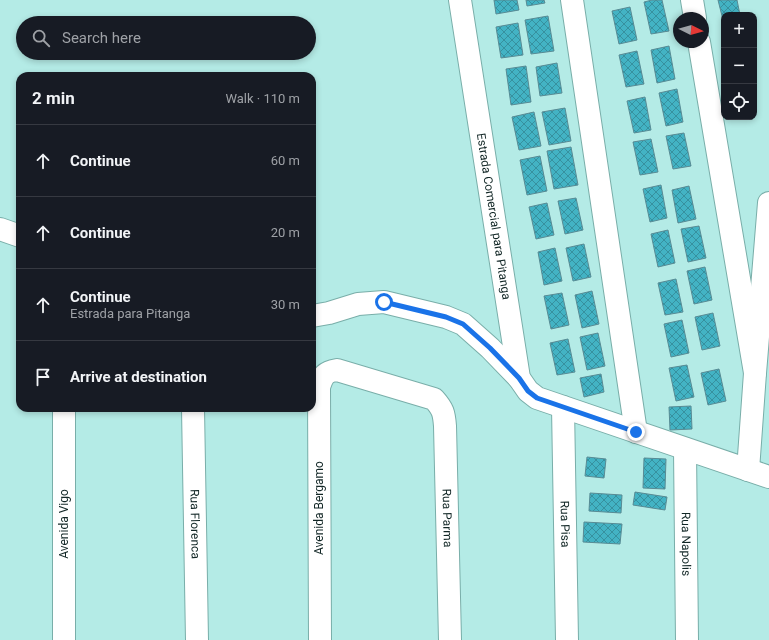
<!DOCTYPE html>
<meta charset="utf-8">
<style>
body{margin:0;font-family:Roboto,sans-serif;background:#20242c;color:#f1f3f6}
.controls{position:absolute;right:12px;top:12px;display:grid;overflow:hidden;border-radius:8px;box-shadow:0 2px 6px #0003}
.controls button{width:36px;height:36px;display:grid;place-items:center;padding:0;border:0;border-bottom:1px solid #363941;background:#171b24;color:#f1f3f6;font:20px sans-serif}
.compass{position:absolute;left:673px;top:12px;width:36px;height:36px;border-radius:50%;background:#171b24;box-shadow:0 2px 6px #0003;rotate:95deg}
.stop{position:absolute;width:12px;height:12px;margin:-9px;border:3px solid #1a73e8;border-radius:50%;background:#fff}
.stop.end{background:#1a73e8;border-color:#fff;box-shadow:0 1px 4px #0008}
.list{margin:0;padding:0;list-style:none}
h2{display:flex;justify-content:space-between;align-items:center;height:52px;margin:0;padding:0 16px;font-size:17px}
h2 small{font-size:13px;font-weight:400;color:#9ea1a6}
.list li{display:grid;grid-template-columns:26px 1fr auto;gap:12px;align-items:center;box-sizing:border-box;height:72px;padding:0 16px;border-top:1px solid #363941}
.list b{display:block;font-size:15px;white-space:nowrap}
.list p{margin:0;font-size:13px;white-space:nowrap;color:#9ea1a6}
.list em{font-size:13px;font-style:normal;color:#9ea1a6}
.icon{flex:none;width:22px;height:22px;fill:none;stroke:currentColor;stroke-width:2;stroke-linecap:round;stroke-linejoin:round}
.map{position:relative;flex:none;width:769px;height:640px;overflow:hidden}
.search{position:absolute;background:#171b24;box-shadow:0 2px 6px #0003;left:16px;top:16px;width:300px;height:44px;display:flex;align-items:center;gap:10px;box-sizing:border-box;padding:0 14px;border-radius:22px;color:#9ea1a6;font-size:15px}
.panel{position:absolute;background:#171b24;box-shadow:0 2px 6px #0003;left:16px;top:72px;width:300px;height:340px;border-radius:12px}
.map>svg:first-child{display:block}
.building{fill:url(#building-cross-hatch);stroke:#588b94}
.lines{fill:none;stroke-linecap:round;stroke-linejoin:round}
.street-casing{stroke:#79aea9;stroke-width:24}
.street{stroke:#fff;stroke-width:22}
.route{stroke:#1a73e8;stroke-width:5}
.labels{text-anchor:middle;stroke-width:4;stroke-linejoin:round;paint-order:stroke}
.street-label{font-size:12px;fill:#112625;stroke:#fff}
</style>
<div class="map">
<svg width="769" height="640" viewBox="0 0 769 640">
<defs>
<pattern id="building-cross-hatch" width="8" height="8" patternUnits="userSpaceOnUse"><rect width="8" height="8" fill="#43b3c4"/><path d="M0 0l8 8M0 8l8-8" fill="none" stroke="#37919f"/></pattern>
</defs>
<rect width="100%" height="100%" fill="#b4ebe6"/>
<g class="building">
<path d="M494 0H517L519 10 496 14Z"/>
<path d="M526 0H544L545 3 527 6Z"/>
<path d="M652 0H662L669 31 651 34 644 2Z"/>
<path d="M718 0H737L740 15H724V24Z"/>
<path d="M630 7 637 40 619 44 612 11Z"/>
<path d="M548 16 554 51 531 54 525 20Z"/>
<path d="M518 23 523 55 501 58 496 27Z"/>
<path d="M669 46 675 79 657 83 651 50Z"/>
<path d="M637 51 644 84 626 87 619 55Z"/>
<path d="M557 63 562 93 540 96 536 67Z"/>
<path d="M526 66 531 102 511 105 506 69Z"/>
<path d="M677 89 683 122 666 126 659 93Z"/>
<path d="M645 97 651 130 634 133 627 101Z"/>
<path d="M565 108 571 141 549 145 542 112Z"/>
<path d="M534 112 541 146 519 150 512 117Z"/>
<path d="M684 133 691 166 673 169 666 136Z"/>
<path d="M651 139 658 172 640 175 633 142Z"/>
<path d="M571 147 578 185 554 189 547 151Z"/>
<path d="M540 156 547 191 527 195 520 160Z"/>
<path d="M661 185 667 218 650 222 643 189Z"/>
<path d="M689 186 696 219 678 223 672 190Z"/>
<path d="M576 198 583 230 565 234 558 201Z"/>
<path d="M547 203 554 235 536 239 529 207Z"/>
<path d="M699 226 706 258 688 262 681 229Z"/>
<path d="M668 230 675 263 658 267 651 234Z"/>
<path d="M584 244 591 277 573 281 566 248Z"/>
<path d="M555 248 562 281 544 285 538 252Z"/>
<path d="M705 267 712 300 694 304 687 271Z"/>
<path d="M676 279 683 312 665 315 658 283Z"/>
<path d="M592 291 599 324 582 328 575 295Z"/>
<path d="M562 293 569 325 551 329 544 296Z"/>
<path d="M713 313 720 346 702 350 695 317Z"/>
<path d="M682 320 689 353 671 357 664 324Z"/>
<path d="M598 333 605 366 587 370 580 337Z"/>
<path d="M568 339 575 372 557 375 550 343Z"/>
<path d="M687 365 694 397 676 401 669 368Z"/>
<path d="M719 369 726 401 708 405 701 373Z"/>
<path d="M601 374 604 392 584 397 580 378Z"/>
<path d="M691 406 692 429 670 430 669 407Z"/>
<path d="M587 457 606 459 604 478 585 476Z"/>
<path d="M644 458 666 459 665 489 643 488Z"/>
<path d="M635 492 667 497 665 510 633 505Z"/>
<path d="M590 493 622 495 621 513 589 511Z"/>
<path d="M584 522 622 524 620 544 583 542Z"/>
</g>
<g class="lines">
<g class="street-casing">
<g id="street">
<path id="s1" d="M460 0 519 378 528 391 537 398 769 477"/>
<path d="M572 0 636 432"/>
<path d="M692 0 695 18"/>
<path d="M699 42 755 373"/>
<path d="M0 229 20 236"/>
<path d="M312 316 329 313 358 304 384 302 446 317 463 324 490 348 519 378"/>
<path id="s2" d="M563 407 567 640"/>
<path d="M64 408V640"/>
<path id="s3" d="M193 408 197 640"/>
<path id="s4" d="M685 449 687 640"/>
<path d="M748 470 755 373 769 203"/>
<path id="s5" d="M320 640 319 387C323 375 325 372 337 370L434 399C443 409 444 413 445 426L450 640"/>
</g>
</g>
<use href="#street" class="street"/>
</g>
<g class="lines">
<path class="route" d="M384 302 446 317 463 324 490 348 519 378 528 391 537 398 636 432"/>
</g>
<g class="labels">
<g class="street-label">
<text dy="4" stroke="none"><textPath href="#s1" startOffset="219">Estrada Comercial para Pitanga</textPath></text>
<text transform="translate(319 508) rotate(-90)" y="4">Avenida Bergamo</text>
<text dy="4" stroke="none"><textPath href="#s5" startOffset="503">Rua Parma</textPath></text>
<text transform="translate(64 524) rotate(-90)" y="4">Avenida Vigo</text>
<text dy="4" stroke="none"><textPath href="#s3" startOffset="116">Rua Florenca</textPath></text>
<text dy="4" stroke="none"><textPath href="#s2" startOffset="117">Rua Pisa</textPath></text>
<text dy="4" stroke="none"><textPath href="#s4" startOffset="95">Rua Napolis</textPath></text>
</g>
</g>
</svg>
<div class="controls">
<button>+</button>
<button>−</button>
<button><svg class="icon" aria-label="locate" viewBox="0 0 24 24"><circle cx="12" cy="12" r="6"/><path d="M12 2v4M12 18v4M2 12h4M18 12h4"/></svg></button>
</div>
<svg class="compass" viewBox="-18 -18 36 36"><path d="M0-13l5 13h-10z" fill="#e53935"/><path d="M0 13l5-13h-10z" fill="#9ea1a6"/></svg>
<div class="stop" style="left:384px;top:302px"></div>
<div class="stop end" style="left:636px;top:432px"></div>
<div class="search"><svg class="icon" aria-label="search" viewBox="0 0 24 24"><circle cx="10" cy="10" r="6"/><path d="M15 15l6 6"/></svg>Search here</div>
<section class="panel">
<h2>2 min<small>Walk · 110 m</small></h2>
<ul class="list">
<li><svg class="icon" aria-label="ahead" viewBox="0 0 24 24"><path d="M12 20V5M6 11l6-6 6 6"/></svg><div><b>Continue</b></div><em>60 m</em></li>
<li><svg class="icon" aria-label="ahead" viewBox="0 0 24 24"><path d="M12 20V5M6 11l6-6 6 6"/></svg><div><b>Continue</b></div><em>20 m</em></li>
<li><svg class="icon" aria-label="ahead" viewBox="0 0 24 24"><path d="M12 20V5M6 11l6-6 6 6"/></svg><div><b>Continue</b><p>Estrada para Pitanga</p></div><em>30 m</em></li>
<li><svg class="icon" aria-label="arrive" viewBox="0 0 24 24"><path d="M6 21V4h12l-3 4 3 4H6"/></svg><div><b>Arrive at destination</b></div></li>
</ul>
</section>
</div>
